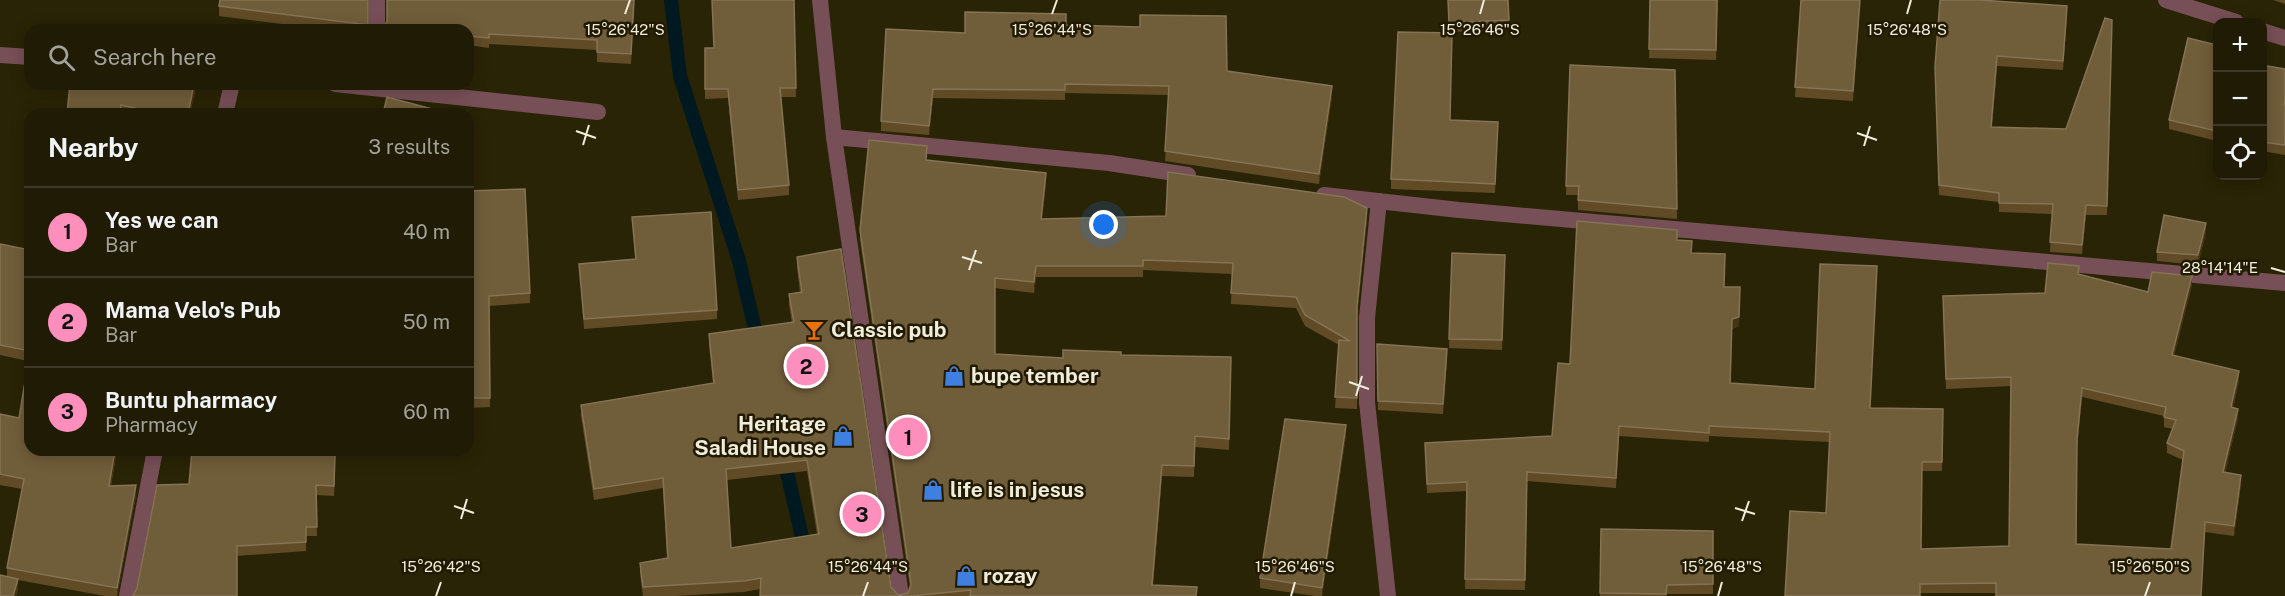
<!DOCTYPE html>
<meta charset="utf-8">
<style>
body{margin:0;font-family:"Public Sans",sans-serif;background:#28240e;color:#f1f3f6}
.controls{position:absolute;right:18px;top:18px;display:grid;overflow:hidden;border-radius:12px;box-shadow:0 3px 15px #0003}
.controls button{width:54px;height:54px;display:grid;place-items:center;padding:0;border:0;border-bottom:2px solid #3d3926;background:#201b04;color:#f1f3f6;font:30px sans-serif}
.you{position:absolute;left:1104px;top:225px;width:21px;height:21px;margin:-15px;border:4px solid #fff;border-radius:50%;background:#1a73e8;box-shadow:0 0 0 9px #1a73e833}
.badge{display:grid;place-items:center;width:39px;height:39px;border-radius:50%;background:#fe8ebc;color:#111;font-size:20px;font-weight:700}
.pin{position:absolute;translate:-50% -50%;border:3px solid #fff;box-shadow:0 2px 6px #0006}
.list{margin:0;padding:0;list-style:none}
h2{display:flex;justify-content:space-between;align-items:center;height:78px;margin:0;padding:0 24px;font-size:26px}
h2 small{font-size:20px;font-weight:400;color:#a2a19a}
.list li{display:grid;grid-template-columns:39px 1fr auto;gap:18px;align-items:center;box-sizing:border-box;height:90px;padding:0 24px;border-top:2px solid #3d3926}
.list b{display:block;font-size:22px;white-space:nowrap}
.list p{margin:0;font-size:20px;white-space:nowrap;color:#a2a19a}
.list em{font-size:20px;font-style:normal;color:#a2a19a}
.icon{flex:none;width:33px;height:33px;fill:none;stroke:currentColor;stroke-width:2;stroke-linecap:round;stroke-linejoin:round}
.map{position:relative;flex:none;width:2285px;height:596px;overflow:hidden}
.search{position:absolute;background:#201b04;box-shadow:0 3px 15px #0003;left:24px;top:24px;width:450px;height:66px;display:flex;align-items:center;gap:15px;box-sizing:border-box;padding:0 21px;border-radius:18px;color:#a2a19a;font-size:22px}
.panel{position:absolute;background:#201b04;box-shadow:0 3px 15px #0003;left:24px;top:108px;width:450px;height:348px;border-radius:18px}
.map>svg:first-child{display:block}
.lines{fill:none;stroke-linecap:round;stroke-linejoin:round}
.stream{stroke:#00181f;stroke-width:14}
.minor{stroke:#774f57;stroke-width:16}
.wall{fill:#614b27;fill-rule:evenodd}
.shaded-wall{fill:#443411}
.building{fill:#705d3a;stroke:#847354;stroke-width:1.5;fill-rule:evenodd}
.ticks{fill:none;stroke:#f1eddc;stroke-width:2}
.labels{text-anchor:middle;stroke-width:5;stroke-linejoin:round;paint-order:stroke}
.poi-label{font-size:21px;font-weight:bold;fill:#f1eddc;stroke:#211a00;text-anchor:start}
.ticks-label{font-size:15px;text-anchor:middle;fill:#f1eddc;stroke:#211a00;stroke-width:5;stroke-linejoin:round;paint-order:stroke}
</style>
<div class="map">
<svg width="2285" height="596" viewBox="0 0 2285 596">
<rect width="100%" height="100%" fill="#2a2406"/>
<g class="lines">
<g class="stream">
<path d="M671 0 680 76 739 261 759 346"/>
<path d="M783 455 806 554"/>
</g>
<g class="minor">
<path d="M377 0V30"/>
<path d="M820 0 834 137 901 596"/>
<path d="M2166 0 2236 22"/>
<path d="M2262 31 2285 38"/>
<path d="M0 55 30 57"/>
<path d="M335 84 598 112"/>
<path d="M225 114 232 84"/>
<path d="M834 137 1109 163 1188 175"/>
<path d="M1324 195 1459 210 2285 283"/>
<path d="M1379 201 1367 318V402L1388 596"/>
<path d="M127 596 155 450"/>
</g>
</g>
<g class="wall">
<path d="M368 0V30H330L219 16V6Z"/>
<path d="M387 0H634L631 64 597 62V50L489 44V48L468 45V30H385V27L387 21Z"/>
<path d="M794 0 796 97H781L789 185V195L738 200 728 98 705 99V48H714Z"/>
<path d="M1448 0H1508L1509 30 1449 32Z"/>
<path d="M1650 0H1718L1716 60 1649 58Z"/>
<path d="M1801 0H1860L1853 101 1795 97Z"/>
<path d="M2273 0H2285V4Z"/>
<path d="M2067 16 2063 70 1997 66 1992 127 2066 129 2112 20 2107 215H2086L2082 254 2050 252 2052 214 1999 212V202L1939 195 1935 77Z"/>
<path d="M1066 25 1227 71 1332 96 1319 184 1165 161 1169 95 1065 93V100L933 98 929 135 881 131V121L965 33Z"/>
<path d="M2217 45V141L2169 129V120Z"/>
<path d="M1570 65 1675 70 1677 219 1578 210V195H1566Z"/>
<path d="M2262 65 2285 69V155L2262 151Z"/>
<path d="M195 84V91L190 114H67Z"/>
<path d="M1450 120 1498 122 1495 193 1391 189V179Z"/>
<path d="M927 160 1046 184 1042 219H1367L1357 316V409L1335 408 1339 345 1305 326 1296 308 1231 304 1232 274 1143 270V277H1036L1034 293 995 288V354L1063 358 1121 355 1231 357 1229 450 1195 447 1194 477 1162 476 1153 585 1197 596H760V589L744 592 676 596H643L640 574V563L667 559 663 488 594 500 581 416V405L713 384 709 345V334L792 323 789 305V294L800 292 797 268V257L891 587 898 595 908 593 910 587 860 240V230ZM807 471 817 534 731 548 727 480Z"/>
<path d="M468 191 530 293V303L489 306 490 407 468 408Z"/>
<path d="M632 217 717 310V319L584 329 579 264 635 259Z"/>
<path d="M2206 232 2198 265 2157 261V252Z"/>
<path d="M1677 240 1692 253 1724 287 1739 326 1732 329 1731 383 1815 389 1877 275 1870 408 1943 409 1942 471H1922L1921 549 2009 546 2011 386 1946 389 1943 306 2045 293 2079 274 2148 292 2192 285 2174 356 2239 381 2233 408 2238 418 2225 473 2241 484 2234 536 2205 532 2201 596H1996V593H1920L1826 513 1830 442 1709 436V442L1619 436 1616 488 1527 481 1525 590 1465 589 1467 491 1427 493 1425 443 1552 436 1570 364ZM2082 397 2164 416V427L2173 429 2167 443V453L2183 460 2171 549 2076 544 2077 449Z"/>
<path d="M0 244 30 250V450H117L111 486 136 495 117 596H105L18 580V589L16 596H0L7 576V568L22 489 0 485V414L19 418 28 361 0 355Z"/>
<path d="M1452 253 1505 264 1502 350 1449 348Z"/>
<path d="M1377 344 1447 358 1443 414 1378 410Z"/>
<path d="M1346 435 1322 596H1315L1260 588V578Z"/>
<path d="M336 450 334 496 316 495 317 536H306V551L237 556 189 484Z"/>
<path d="M1601 529 1713 531V594H1667V596H1600Z"/>
</g>
<g class="shaded-wall">
<path d="M1860 0 1853 101V91Z"/>
<path d="M2067 6V16L2063 70V61Z"/>
<path d="M1997 56V66L1991 137V127Z"/>
<path d="M194 84 195 91 190 114H188Z"/>
<path d="M1332 86V96L1319 184V174Z"/>
<path d="M933 89V98L929 135V126Z"/>
<path d="M1046 173V184L1041 229V219Z"/>
<path d="M2086 205V215L2082 254V245Z"/>
<path d="M1367 208V219L1357 317V306Z"/>
<path d="M2206 223V232L2198 265V255Z"/>
<path d="M1036 266V277L1034 293V282Z"/>
<path d="M2192 276V285L2172 365V355Z"/>
<path d="M1740 287 1739 326 1732 329V319Z"/>
<path d="M2239 371V381L2231 417V407Z"/>
<path d="M2082 388V397L2077 449V439Z"/>
<path d="M2238 409V418L2223 482V472Z"/>
<path d="M1346 425V435L1322 596V588Z"/>
<path d="M115 450H117L109 496V486Z"/>
<path d="M1162 465V476L1152 595V585Z"/>
<path d="M2241 475V484L2234 536V526Z"/>
<path d="M136 485V495L117 596V588Z"/>
<path d="M18 579V589L16 596H13Z"/>
</g>
<g class="building">
<path d="M220 0H368V25L219 6Z"/>
<path d="M387 0H634L631 54 597 52V40L489 34V38L468 36V30H413L385 27 387 20Z"/>
<path d="M712 0H794L796 88H780L789 185 738 190 728 89H705V48H714Z"/>
<path d="M1448 0H1508L1509 20 1449 23Z"/>
<path d="M1650 0H1717L1716 50 1649 49Z"/>
<path d="M1801 0H1860L1853 91 1795 87Z"/>
<path d="M1940 0H1980L2067 6 2063 61 1997 56 1991 127 2066 129 2105 18 2112 20 2107 206 2086 205 2082 245 2050 242 2053 204 1999 203V193L1939 185 1935 67Z"/>
<path d="M965 12 1066 14V25L1140 27V15L1226 16 1227 71 1332 86 1319 174 1165 151 1169 86 1065 84V90L933 89 929 126 881 121 886 29 965 33Z"/>
<path d="M1398 32 1452 33 1450 120 1498 122 1495 184 1391 179Z"/>
<path d="M2188 38 2217 45V131L2169 120Z"/>
<path d="M1570 65 1675 70 1677 209 1578 200 1579 186H1566Z"/>
<path d="M2262 65 2285 69V99L2284 105H2285V145L2262 142Z"/>
<path d="M70 84H194L188 114H161L121 105 120 114H67Z"/>
<path d="M387 97 451 114H383Z"/>
<path d="M266 110 294 114H266Z"/>
<path d="M869 140 927 146 926 160 1046 173 1041 219 1166 216 1168 172 1344 197 1367 208 1357 306V398L1335 397 1339 340 1350 341 1305 315 1296 297 1231 293 1233 263 1143 260V266H1036L1034 282 995 278V354L1063 358V350L1121 352V355L1231 357 1229 439 1195 436 1194 466 1162 465 1152 585 1197 587 1196 596H970L971 590 911 596H760L761 578 744 581 643 587 640 563 668 558 663 478 594 489 581 405 714 383 709 334 794 322 789 294 802 292 797 257 841 249 891 587 898 595 908 593 911 584 860 230ZM807 460 819 534 731 548 726 469Z"/>
<path d="M525 189 530 293 489 296 490 398H468V191Z"/>
<path d="M711 212 717 310 584 319 579 264 636 259 632 217Z"/>
<path d="M2164 215 2206 223 2198 255 2157 252Z"/>
<path d="M1577 221 1677 230V240L1692 241 1691 253 1725 254 1724 287H1740L1739 317 1732 319 1730 383 1815 389 1820 264 1877 266 1870 408 1943 409 1942 462H1922L1921 549 2009 546 2011 377 1946 379 1943 296 2045 293 2048 263 2079 266 2078 274 2148 292 2152 272 2192 276 2172 355 2239 371 2231 407 2238 409 2223 472 2241 475 2234 526 2205 522 2201 596H1996V583L1920 584V596H1785L1790 511 1826 513 1830 432 1709 426V433L1619 426 1616 478 1527 472 1525 580 1465 579 1467 482 1427 484 1425 443 1552 436 1558 363 1570 364ZM2082 388 2166 407 2164 417 2176 420 2167 443 2184 451 2171 549 2076 544 2077 439Z"/>
<path d="M0 244 30 250V450H115L109 486 136 485 117 588 7 568 24 479 0 474V414L19 418 30 351 0 345Z"/>
<path d="M1452 253 1505 255 1502 340 1449 339Z"/>
<path d="M1377 344 1447 349 1443 404 1378 401Z"/>
<path d="M1285 419 1346 425 1322 588 1260 578Z"/>
<path d="M192 450H335L334 486 316 485 317 527H306V542L237 546V596H133L137 588 157 485 189 484Z"/>
<path d="M1601 529 1713 531V584L1667 585 1666 594 1600 593Z"/>
<path d="M0 575 18 579 13 596H0Z"/>
</g>
<path class="ticks" d="M625 14 630 0M1052 14 1057 0M1480 14 1484 0M1907 14 1911 0M576 131 596 138M1857 133 1877 140M583 145 589 125M1864 146 1870 126M962 257 982 263M2271 268 2285 272M969 270 976 250M1349 382 1369 389M1356 396 1362 376M454 506 474 513M1735 508 1755 514M461 519 467 499M1742 521 1749 501M436 596 441 582M863 596 868 582M1291 596 1295 582M1718 596 1722 582M2145 596 2150 582"/>
<defs>
<g id="bar-bare" transform="scale(1.62)"><path d="M-6-5H6L.8 .8V4.5H3.5V6h-7V4.5H-.8V.8Z" fill="#e8710a" stroke="#211a00" stroke-width="2.5" paint-order="stroke"/></g>
<g id="shop-bare" transform="scale(1.62)"><path d="M-5-2.5h2.3a2.7 3.5 0 0 1 5.4 0H5L5.5 6h-11ZM-1.5-2.5h3a1.5 2.3 0 0 0-3 0Z" fill="#3f7fe0" stroke="#211a00" stroke-width="2.5" paint-order="stroke"/></g>
</defs>
<g fill-rule="evenodd">
<use href="#bar-bare" x="814" y="330"/>
<use href="#shop-bare" x="954" y="376"/>
<use href="#shop-bare" x="843" y="436"/>
<use href="#shop-bare" x="933" y="490"/>
<use href="#shop-bare" x="966" y="576"/>
</g>
<g class="labels">
<g class="poi-label">
<text x="831" y="337">Classic pub</text>
<text x="971" y="383">bupe tember</text>
<text x="826" y="431" text-anchor="end">Heritage<tspan x="826" dy="24">Saladi House</tspan></text>
<text x="950" y="497">life is in jesus</text>
<text x="983" y="583">rozay</text>
</g>
</g>
<g class="ticks-label">
<text x="625" y="35">15°26'42"S</text>
<text x="1052" y="35">15°26'44"S</text>
<text x="1480" y="35">15°26'46"S</text>
<text x="1907" y="35">15°26'48"S</text>
<text x="2220" y="273">28°14'14"E</text>
<text x="441" y="572">15°26'42"S</text>
<text x="868" y="572">15°26'44"S</text>
<text x="1295" y="572">15°26'46"S</text>
<text x="1722" y="572">15°26'48"S</text>
<text x="2150" y="572">15°26'50"S</text>
</g>
</svg>
<div class="controls">
<button>+</button>
<button>−</button>
<button><svg class="icon" aria-label="locate" viewBox="0 0 24 24"><circle cx="12" cy="12" r="6"/><path d="M12 2v4M12 18v4M2 12h4M18 12h4"/></svg></button>
</div>
<div class="you"></div>
<div class="pin badge" style="left:908px;top:437px">1</div>
<div class="pin badge" style="left:806px;top:366px">2</div>
<div class="pin badge" style="left:862px;top:514px">3</div>
<div class="search"><svg class="icon" aria-label="search" viewBox="0 0 24 24"><circle cx="10" cy="10" r="6"/><path d="M15 15l6 6"/></svg>Search here</div>
<section class="panel">
<h2>Nearby<small>3 results</small></h2>
<ul class="list">
<li><span class="badge">1</span><div><b>Yes we can</b><p>Bar</p></div><em>40 m</em></li>
<li><span class="badge">2</span><div><b>Mama Velo's Pub</b><p>Bar</p></div><em>50 m</em></li>
<li><span class="badge">3</span><div><b>Buntu pharmacy</b><p>Pharmacy</p></div><em>60 m</em></li>
</ul>
</section>
</div>
